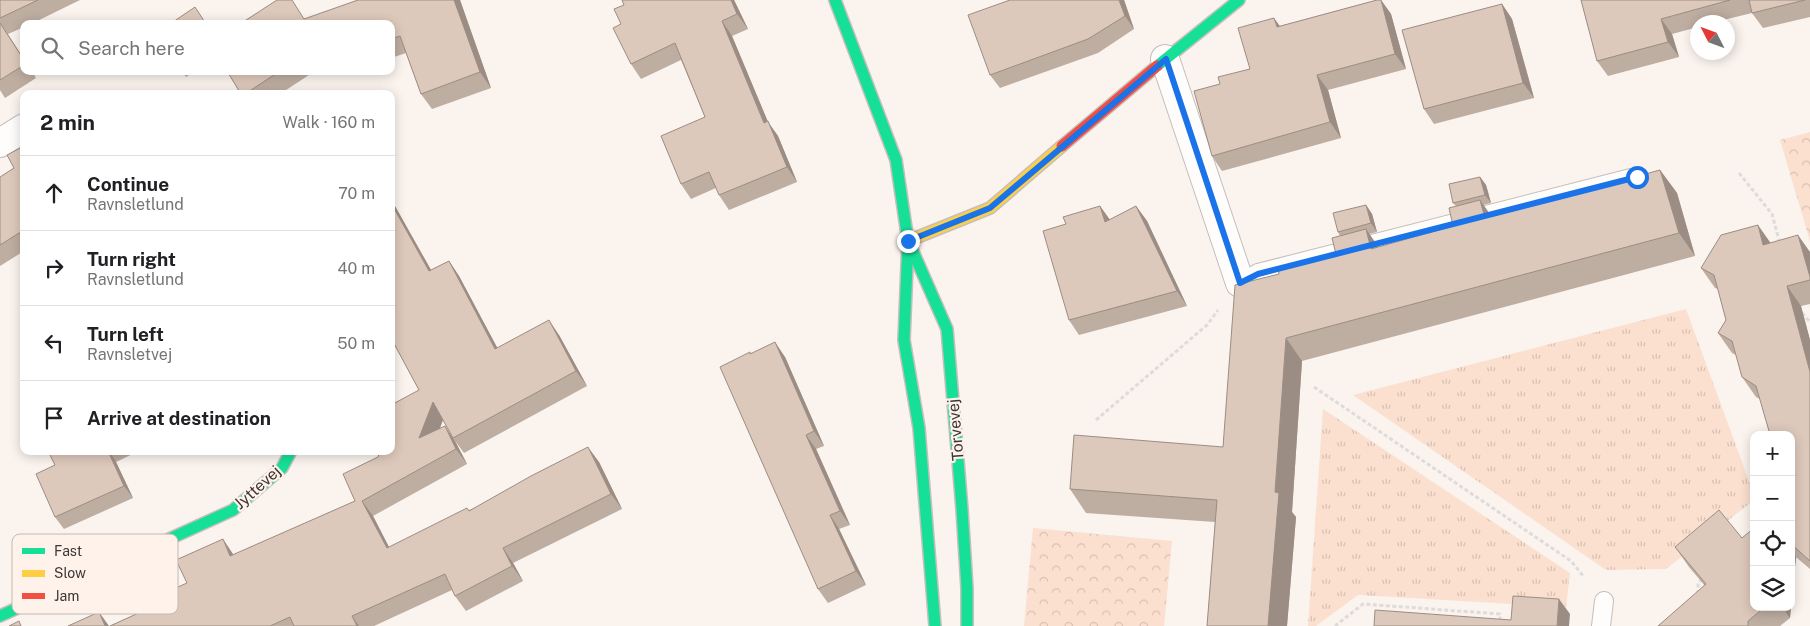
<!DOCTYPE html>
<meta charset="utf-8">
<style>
body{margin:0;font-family:"Public Sans",sans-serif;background:#f6f6f6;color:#202124}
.controls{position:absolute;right:15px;bottom:15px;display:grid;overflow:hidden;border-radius:10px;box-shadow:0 2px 12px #0003}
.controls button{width:45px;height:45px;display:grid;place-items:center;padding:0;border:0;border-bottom:1px solid #e0e0e0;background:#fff;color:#202124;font:25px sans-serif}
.compass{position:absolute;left:1690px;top:15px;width:45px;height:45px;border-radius:50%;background:#fff;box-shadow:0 2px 12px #0003;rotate:312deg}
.stop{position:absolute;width:15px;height:15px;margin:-11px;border:4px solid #1a73e8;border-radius:50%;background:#fff}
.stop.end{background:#1a73e8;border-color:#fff;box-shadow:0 1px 5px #0008}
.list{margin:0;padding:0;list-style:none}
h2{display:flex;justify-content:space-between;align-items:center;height:65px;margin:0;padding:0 20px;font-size:21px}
h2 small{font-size:16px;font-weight:400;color:#757577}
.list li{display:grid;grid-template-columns:32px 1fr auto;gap:15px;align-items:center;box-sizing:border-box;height:75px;padding:0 20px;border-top:1px solid #e0e0e0}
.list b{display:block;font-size:19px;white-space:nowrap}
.list p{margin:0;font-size:16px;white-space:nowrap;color:#757577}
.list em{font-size:16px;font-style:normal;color:#757577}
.icon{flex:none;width:28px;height:28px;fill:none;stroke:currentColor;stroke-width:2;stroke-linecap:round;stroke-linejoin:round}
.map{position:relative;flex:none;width:1810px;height:626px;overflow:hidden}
.search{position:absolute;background:#fff;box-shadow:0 2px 12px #0003;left:20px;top:20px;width:375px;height:55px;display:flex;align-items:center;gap:12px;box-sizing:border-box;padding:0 18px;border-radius:10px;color:#757577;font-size:19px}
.panel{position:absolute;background:#fff;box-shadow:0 2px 12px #0003;left:20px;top:90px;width:375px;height:365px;border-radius:10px}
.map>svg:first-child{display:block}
.grass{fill:url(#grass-tufts)}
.park{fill:url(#park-crowns)}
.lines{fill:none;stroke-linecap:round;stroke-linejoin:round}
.lane-casing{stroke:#c5bfbc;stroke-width:20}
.street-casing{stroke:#c5bfbc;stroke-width:30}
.fast-casing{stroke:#c5bfbc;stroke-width:14}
.slow-casing{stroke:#c5bfbc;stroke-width:14}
.jam-casing{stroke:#c5bfbc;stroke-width:14}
.path{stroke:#dedcda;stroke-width:3;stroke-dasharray:4 2.5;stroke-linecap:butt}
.lane{stroke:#fefdfc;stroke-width:18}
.street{stroke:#fefdfc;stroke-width:28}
.fast{stroke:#16e098;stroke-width:11}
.slow{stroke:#ffcf43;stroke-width:11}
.jam{stroke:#f24e42;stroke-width:11}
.wall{fill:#beada1}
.shaded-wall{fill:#9b8d83}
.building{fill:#ddc9bb;stroke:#9b8d83}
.route{stroke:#1a73e8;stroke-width:6}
.labels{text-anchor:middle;stroke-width:4.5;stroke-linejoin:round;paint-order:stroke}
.street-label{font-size:16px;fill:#3c3734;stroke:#fef2ea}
.key{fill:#fef2ea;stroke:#c4bab3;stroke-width:1}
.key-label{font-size:14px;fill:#3c3734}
</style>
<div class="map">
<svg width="1810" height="626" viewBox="0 0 1810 626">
<defs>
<pattern id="grass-tufts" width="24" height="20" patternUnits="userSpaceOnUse" patternTransform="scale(1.25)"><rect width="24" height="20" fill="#fbe0cf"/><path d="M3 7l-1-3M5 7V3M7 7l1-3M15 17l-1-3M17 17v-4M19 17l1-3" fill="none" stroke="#d8c1b2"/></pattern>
<pattern id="park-crowns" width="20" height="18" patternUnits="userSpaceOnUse" patternTransform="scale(1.25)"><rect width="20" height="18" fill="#fbe0cf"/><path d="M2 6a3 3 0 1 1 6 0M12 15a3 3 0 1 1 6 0" fill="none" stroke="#d8c1b2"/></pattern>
</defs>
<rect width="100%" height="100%" fill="#faf3ee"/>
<g class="grass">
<path d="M1686 309 1754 495V500L1666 569 1606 570 1353 395Z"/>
<path d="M1323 409 1570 573 1566 607 1358 595 1316 626H1308Z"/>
</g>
<g class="park">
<path d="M1810 132V241L1780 140Z"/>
<path d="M1033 528 1172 541 1164 626H1024Z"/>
</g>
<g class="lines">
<g class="lane-casing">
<g id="lane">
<path d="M1240 283 1258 273 1631 178"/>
<path d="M1601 626 1604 601"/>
</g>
</g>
<g class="street-casing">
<g id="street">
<path d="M1165 59 1240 283"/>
<path d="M0 143 24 128"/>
</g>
</g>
<g class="fast-casing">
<g id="fast">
<path d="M835 0 896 160 908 241 904 340 919 428 935 626"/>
<path d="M1157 66 1239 0"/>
<path d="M911 247 947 329 962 509 967 588V626"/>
<path d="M0 616 233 510 282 468 291 451"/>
</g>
</g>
<g class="slow-casing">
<path id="slow" d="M908 241 990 208 1062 146"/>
</g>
<g class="jam-casing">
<path id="jam" d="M1062 146 1157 66"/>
</g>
<g class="path">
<path d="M1739 173 1772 214 1780 244"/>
<path d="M1802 313 1810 322"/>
<path d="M1314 387 1571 561 1584 577"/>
<path d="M1096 420 1207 325 1218 310"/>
<path d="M1698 594V583L1704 578"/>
<path d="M1335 626 1363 604 1500 614V626"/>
</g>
<use href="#lane" class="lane"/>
<use href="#street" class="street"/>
<use href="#fast" class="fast"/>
<use href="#slow" class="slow"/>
<use href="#jam" class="jam"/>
</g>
<g class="wall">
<path d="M0 0H80L31 24H24V27L8 34 24 59V71H32L36 78 5 98 0 90Z"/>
<path d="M358 0H460L491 88 432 109 421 94 406 53 391 58V24L305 19Z"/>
<path d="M622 0H734L748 29 732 36 768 122 778 136 797 182 729 210 719 195 716 188 691 199 681 184 705 117 681 60 641 79 631 64 621 24 624 5Z"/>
<path d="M1124 0 1134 29 1098 53 1000 88 990 75Z"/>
<path d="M1377 0H1381L1391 14 1406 69 1328 90 1341 138 1222 171 1212 156 1220 84 1250 69 1280 26Z"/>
<path d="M1581 0H1810V17L1763 28 1752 13 1715 22H1698V27L1672 34 1679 57 1608 76 1597 61Z"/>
<path d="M1502 4 1512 19 1534 98 1434 124 1424 109Z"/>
<path d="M182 71H195L186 77Z"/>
<path d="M227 71H315L280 94H241Z"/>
<path d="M24 146V251L0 266V177L14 168Z"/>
<path d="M1660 170 1677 193 1695 256 1302 361 1292 512 1296 517 1287 626H1207L1215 522 1086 513 1070 489 1223 447 1279 274 1336 254 1340 236 1338 232 1366 205 1372 214 1377 232 1369 234 1378 247 1453 226 1456 206 1453 203 1480 177 1486 185 1491 203 1483 205 1491 216Z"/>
<path d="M391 199 431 270 449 261 459 276 497 348 559 335 587 386 464 453 453 438 443 420 440 429 455 441 467 464 373 516 389 547 469 510 599 462 622 509 513 563 523 581 466 611 455 596 452 590 374 626H110L165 601 187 583 234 555 355 501 378 457 419 390 391 338Z"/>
<path d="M1100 206 1110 220 1136 206 1147 221 1187 306 1079 335 1069 320 1066 224Z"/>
<path d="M1770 243 1810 252V304L1801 306 1810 340V569L1796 557 1791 604V435L1769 431 1760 399 1756 397 1742 377 1736 355 1732 353 1718 333 1726 320 1718 289 1715 288 1701 268Z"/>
<path d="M751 353 785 357 824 446 816 449 850 525 839 529 866 585 828 603 818 589Z"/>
<path d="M48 451H139L116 462 133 498 64 529 55 517V465Z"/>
<path d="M1742 538 1754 607H1791L1790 618 1780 626H1658L1705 586 1689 567 1675 547Z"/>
</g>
<g class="shaded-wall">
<path d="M454 0H460L491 88 480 72Z"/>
<path d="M731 0H734L748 29 737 14Z"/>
<path d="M1119 0H1124L1134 29 1125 16Z"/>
<path d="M1381 0 1391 14 1406 69 1395 54Z"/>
<path d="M1502 4 1512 19 1534 98 1523 83Z"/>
<path d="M1274 18 1285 33 1277 27Z"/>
<path d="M1661 19 1672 34 1679 57 1668 42Z"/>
<path d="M722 21 732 36 768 122 778 136 797 182 787 167 764 123Z"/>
<path d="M1317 75 1328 90 1341 138 1330 122Z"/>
<path d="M1660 170 1677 193 1695 256 1679 233Z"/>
<path d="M1480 177 1486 185 1491 203 1485 195Z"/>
<path d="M391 199 440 286 429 271 391 203Z"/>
<path d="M1480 200 1497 224 1485 218Z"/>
<path d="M1366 205 1372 214 1377 232 1371 223Z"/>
<path d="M1100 206 1110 220 1105 222Z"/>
<path d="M1136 206 1147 221 1187 306 1177 291Z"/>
<path d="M1758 225 1772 245H1763Z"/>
<path d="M1366 229 1382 252 1371 249Z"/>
<path d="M1798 235 1810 252V277Z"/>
<path d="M449 261 459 276 506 364 495 349Z"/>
<path d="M1787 286 1801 306 1810 340V372Z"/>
<path d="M549 320 559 335 587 386 576 371Z"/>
<path d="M1286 338 1302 361 1292 512 1296 517 1287 626H1268L1275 492Z"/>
<path d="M775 342 785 357 824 446 814 431Z"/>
<path d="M433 402 444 417 430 453 419 438Z"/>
<path d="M445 426 455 441 467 464 456 449Z"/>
<path d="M806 435 816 449 850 525 840 511Z"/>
<path d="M588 447 599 462 622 509 611 494Z"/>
<path d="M109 451 116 462 133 498 124 486Z"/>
<path d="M362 501 373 516 397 563 387 548Z"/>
<path d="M830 515 839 529 866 585 856 571Z"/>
<path d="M223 539 233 554 241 572 230 556Z"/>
<path d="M503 548 513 563 523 581 512 566Z"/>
<path d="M1791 549 1796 557 1791 604Z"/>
<path d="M1559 599 1570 614 1569 626H1557Z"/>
<path d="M1782 607H1791L1790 618Z"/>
<path d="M99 612 109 626H105Z"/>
<path d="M352 616 359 626H357Z"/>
</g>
<g class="building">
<path d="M0 0H38L0 18Z"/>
<path d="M277 0H292L304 19 358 0H454L480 72 421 94 400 36 391 39V24H240Z"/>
<path d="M622 0H731L737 14 722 21 764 123 768 121 787 167 719 195 709 172 681 184 661 136 705 117 675 43 631 64 613 28 621 24 614 9 624 5Z"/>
<path d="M1010 0H1119L1125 16 1088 39 990 75 968 15Z"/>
<path d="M1377 0H1381L1395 54 1317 75 1330 122 1212 156 1194 91 1220 84 1218 77 1250 69 1238 28 1274 18 1277 27Z"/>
<path d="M1581 0H1730L1661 19 1668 42 1597 61Z"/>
<path d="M1749 0H1805L1752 13Z"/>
<path d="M1502 4 1523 83 1424 109 1402 30Z"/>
<path d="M195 7 206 24H170Z"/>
<path d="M0 23 24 60V65L0 80Z"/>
<path d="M227 71H280L245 94H241Z"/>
<path d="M24 146V230L0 245V177L14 168 7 155Z"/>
<path d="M1660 170 1679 233 1286 338 1275 492 1279 493 1268 626H1207L1217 500 1070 489 1074 435 1223 447 1235 285 1279 274 1278 268 1336 254 1332 238 1366 229 1371 249 1453 226 1449 208 1480 200 1485 218Z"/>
<path d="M1480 177 1485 195 1453 203 1449 184Z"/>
<path d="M391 203 429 271 449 261 495 349 549 320 576 371 453 438 433 402 419 438 445 426 456 449 362 501 387 548 467 508 469 511 531 476 588 447 611 494 503 548 512 566 455 596 445 574 352 616 357 626H294L290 617 270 626H110L165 601 162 594 187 583 176 560 223 539 230 556 355 501 343 474 378 457 380 451H391V424L392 421 391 420V405L419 390 391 338Z"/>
<path d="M1366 205 1371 223 1338 232 1333 213Z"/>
<path d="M1100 206 1105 222 1136 206 1177 291 1069 320 1043 231 1066 224 1063 217Z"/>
<path d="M1758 225 1763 245 1798 235 1810 277V280L1787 286 1810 372V561L1791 544V435H1766L1769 431 1756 386 1742 377 1732 341 1718 333 1726 320 1714 275 1701 268 1721 235Z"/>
<path d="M775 342 814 431 806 435 840 511 830 515 856 571 818 589 720 367 750 352V354Z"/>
<path d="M48 451H108L124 486 55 517 36 474 55 465Z"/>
<path d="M1719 510 1742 538 1754 528V607H1765L1748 621V626H1658L1706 584 1675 547Z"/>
<path d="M1513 596 1559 599 1557 626H1374L1375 610 1511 620Z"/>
<path d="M99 612 105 626H68Z"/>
<path d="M19 621 21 626H9Z"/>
</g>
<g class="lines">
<path class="route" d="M908 241 990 208 1166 59 1240 283 1258 274 1637 177"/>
</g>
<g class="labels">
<g class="street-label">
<text transform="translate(955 430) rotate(-95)" y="6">Torvevej</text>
<text transform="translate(257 487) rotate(-42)" y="6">Jyttevej</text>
</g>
</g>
<rect x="12" y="534" width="166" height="80" rx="8" class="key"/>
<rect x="22" y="548" width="23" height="6" fill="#16e098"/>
<rect x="22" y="570" width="23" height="7" fill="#ffcf43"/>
<rect x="22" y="593" width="23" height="6" fill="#f24e42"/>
<g class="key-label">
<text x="54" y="556">Fast</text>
<text x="54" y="578">Slow</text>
<text x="54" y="601">Jam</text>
</g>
</svg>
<div class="controls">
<button>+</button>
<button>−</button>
<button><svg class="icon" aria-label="locate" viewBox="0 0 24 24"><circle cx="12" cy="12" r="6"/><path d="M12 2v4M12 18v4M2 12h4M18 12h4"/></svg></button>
<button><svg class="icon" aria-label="layers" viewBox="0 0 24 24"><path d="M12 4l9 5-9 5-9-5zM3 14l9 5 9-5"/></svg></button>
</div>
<svg class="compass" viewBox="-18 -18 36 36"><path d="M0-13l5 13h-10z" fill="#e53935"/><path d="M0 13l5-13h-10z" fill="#757577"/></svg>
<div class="stop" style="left:1637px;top:177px"></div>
<div class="stop end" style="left:908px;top:241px"></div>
<div class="search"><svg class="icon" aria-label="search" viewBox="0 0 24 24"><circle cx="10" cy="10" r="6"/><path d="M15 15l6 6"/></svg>Search here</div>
<section class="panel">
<h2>2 min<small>Walk · 160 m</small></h2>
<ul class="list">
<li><svg class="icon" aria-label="ahead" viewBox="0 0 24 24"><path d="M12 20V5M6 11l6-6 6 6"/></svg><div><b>Continue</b><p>Ravnsletlund</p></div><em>70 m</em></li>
<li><svg class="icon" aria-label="right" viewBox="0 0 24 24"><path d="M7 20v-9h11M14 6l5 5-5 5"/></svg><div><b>Turn right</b><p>Ravnsletlund</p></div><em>40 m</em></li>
<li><svg class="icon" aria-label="left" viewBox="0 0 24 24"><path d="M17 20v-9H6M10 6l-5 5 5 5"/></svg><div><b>Turn left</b><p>Ravnsletvej</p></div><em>50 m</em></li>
<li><svg class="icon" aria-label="arrive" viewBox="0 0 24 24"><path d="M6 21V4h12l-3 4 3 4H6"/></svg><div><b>Arrive at destination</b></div></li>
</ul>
</section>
</div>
